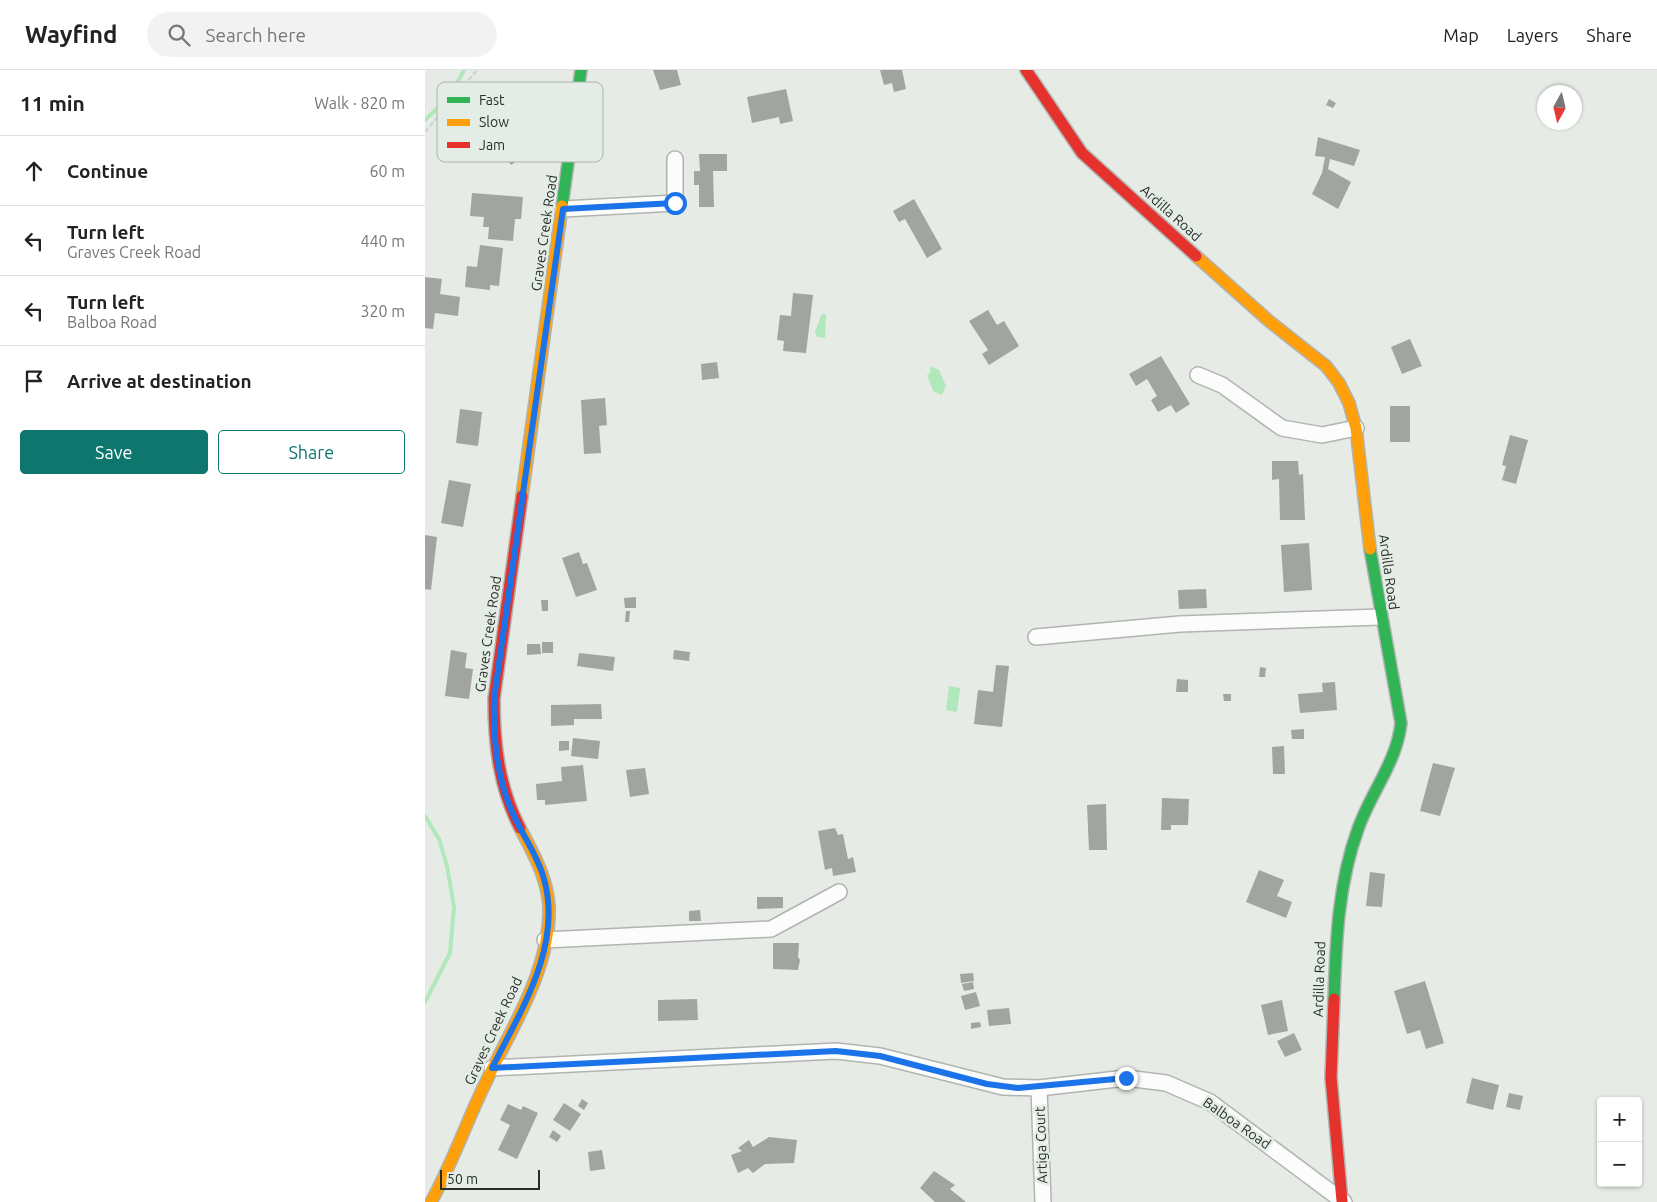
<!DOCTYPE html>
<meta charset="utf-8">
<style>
body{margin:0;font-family:Ubuntu,sans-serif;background:#f2f2f2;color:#222}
.controls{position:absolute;right:15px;bottom:15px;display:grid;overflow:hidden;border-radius:5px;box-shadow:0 1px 4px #0004}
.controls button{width:45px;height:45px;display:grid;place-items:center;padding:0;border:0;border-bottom:1px solid #e0e0e0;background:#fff;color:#222;font:25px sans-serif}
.compass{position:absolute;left:1112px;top:15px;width:45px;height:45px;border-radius:50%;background:#fff;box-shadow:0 1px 4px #0004;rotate:188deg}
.scale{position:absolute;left:15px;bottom:12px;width:100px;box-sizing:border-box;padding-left:5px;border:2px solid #292d2a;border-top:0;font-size:14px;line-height:18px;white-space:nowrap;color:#292d2a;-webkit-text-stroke:4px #e4ede5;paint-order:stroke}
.stop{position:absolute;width:15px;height:15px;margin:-11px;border:4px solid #1a73e8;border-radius:50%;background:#fff}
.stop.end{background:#1a73e8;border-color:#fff;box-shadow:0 1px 5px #0008}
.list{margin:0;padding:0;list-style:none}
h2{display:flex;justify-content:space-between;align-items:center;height:65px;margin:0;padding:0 20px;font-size:21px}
h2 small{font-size:16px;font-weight:400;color:#767676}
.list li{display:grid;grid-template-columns:32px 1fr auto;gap:15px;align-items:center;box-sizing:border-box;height:70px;padding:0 20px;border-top:1px solid #e0e0e0}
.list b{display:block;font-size:19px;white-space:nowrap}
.list p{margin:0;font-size:16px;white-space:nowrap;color:#767676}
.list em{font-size:16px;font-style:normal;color:#767676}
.actions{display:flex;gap:10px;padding:15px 20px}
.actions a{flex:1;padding:11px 0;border:1px solid #0f766e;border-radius:5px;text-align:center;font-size:18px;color:#0f766e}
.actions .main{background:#0f766e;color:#fff}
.icon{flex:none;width:28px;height:28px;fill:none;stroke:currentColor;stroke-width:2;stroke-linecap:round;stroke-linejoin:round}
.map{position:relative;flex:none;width:1232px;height:1132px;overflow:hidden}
header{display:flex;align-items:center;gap:30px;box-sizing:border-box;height:70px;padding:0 25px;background:#fff;border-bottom:1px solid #e0e0e0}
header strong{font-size:24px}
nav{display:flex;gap:28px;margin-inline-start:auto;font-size:18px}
.search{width:350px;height:45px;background:#f2f2f2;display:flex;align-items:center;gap:12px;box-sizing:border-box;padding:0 18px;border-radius:28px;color:#767676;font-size:19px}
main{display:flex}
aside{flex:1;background:#fff}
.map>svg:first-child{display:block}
.water{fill:#b0e8bb}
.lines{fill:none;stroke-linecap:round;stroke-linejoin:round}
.stream{stroke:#b0e8bb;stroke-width:4}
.building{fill:#a2a4a2}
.street-casing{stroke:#b1b4b1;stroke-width:18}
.fast-casing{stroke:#b1b4b1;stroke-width:14}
.slow-casing{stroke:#b1b4b1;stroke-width:14}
.jam-casing{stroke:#b1b4b1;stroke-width:14}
.path{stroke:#d2d4d2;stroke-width:2.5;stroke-dasharray:5 2.5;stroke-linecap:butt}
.street{stroke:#fbfcfb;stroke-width:15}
.fast{stroke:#30b455;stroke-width:11}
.slow{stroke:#ff9f0a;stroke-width:11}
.jam{stroke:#e5322d;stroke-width:11}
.route{stroke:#1a73e8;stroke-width:6}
.labels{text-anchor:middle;stroke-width:5;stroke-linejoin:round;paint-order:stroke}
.street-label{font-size:14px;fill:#292d2a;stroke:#e4ede5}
.key{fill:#e4ede5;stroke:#acb3ad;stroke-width:1}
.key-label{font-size:14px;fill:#292d2a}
</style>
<header>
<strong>Wayfind</strong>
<div class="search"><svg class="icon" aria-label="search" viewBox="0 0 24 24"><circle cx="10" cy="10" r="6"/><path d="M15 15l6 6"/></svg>Search here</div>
<nav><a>Map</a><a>Layers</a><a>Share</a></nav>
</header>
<main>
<aside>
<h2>11 min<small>Walk · 820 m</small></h2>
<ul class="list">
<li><svg class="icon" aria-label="ahead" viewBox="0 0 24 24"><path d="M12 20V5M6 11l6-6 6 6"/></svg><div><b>Continue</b></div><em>60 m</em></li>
<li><svg class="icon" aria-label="left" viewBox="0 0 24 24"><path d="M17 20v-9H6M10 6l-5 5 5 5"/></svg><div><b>Turn left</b><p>Graves Creek Road</p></div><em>440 m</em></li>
<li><svg class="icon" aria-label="left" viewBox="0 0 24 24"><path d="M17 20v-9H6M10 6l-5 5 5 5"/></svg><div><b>Turn left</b><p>Balboa Road</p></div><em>320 m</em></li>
<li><svg class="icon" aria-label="arrive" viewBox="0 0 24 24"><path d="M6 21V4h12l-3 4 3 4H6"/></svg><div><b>Arrive at destination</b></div></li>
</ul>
<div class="actions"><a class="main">Save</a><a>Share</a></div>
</aside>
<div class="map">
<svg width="1232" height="1132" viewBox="0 0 1232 1132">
<rect width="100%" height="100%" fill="#e6ebe6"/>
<g class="water">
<path d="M399 244 401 245 400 268 392 267 390 262 396 245Z"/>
<path d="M505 296 514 300 521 316 517 325 508 321 502 305 505 303Z"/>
<path d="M524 616 535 618 532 642 521 640Z"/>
</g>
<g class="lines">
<g class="stream">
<path d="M0 50 25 26 39 0"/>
<path d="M0 746 14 769 22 796 29 837 25 883 0 932"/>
</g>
</g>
<g class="building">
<path d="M228 0H252L256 15 235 20Z"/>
<path d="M455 0H477L481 19 469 22 467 13 459 15Z"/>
<path d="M361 19 368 51 355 54 354 47 327 53 322 27Z"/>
<path d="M904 29 911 33 908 38 901 35Z"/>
<path d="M110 47 125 68 86 95 71 75Z"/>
<path d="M893 67 935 80 929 96 905 89 903 99 926 112 913 139 887 124 897 103 900 87 890 86Z"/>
<path d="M274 84H302V101H288L289 137H274V115H269V101H275Z"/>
<path d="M47 123 98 127 96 149H90L88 171 63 169 64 157H58L59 147 45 146Z"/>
<path d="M489 129 517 179 502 188 480 149 474 152 468 141Z"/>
<path d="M55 175 78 178 74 216 65 215V220L40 217 42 196 52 197Z"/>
<path d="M0 207 17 209 15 224 35 227 33 246 10 243 8 259 0 258Z"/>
<path d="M368 223 388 225 381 283 358 281 359 271 352 270 355 245 366 246Z"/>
<path d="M563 240 572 255 579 251 594 276 564 295 557 284 563 280 544 251Z"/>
<path d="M985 269 997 296 977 304 966 277Z"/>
<path d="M736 286 765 334 751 343 746 335 733 342 726 330 732 326 722 309 711 316 704 304Z"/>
<path d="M292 292 294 308 277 310 276 294Z"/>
<path d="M180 328 182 355 174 356 176 383 159 384 156 330Z"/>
<rect x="965" y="336" width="20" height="36"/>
<path d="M35 339 57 342 53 376 31 373Z"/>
<path d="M1085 365 1103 370 1091 414 1077 410 1081 396 1077 395Z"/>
<path d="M847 391H873L874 405 878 404 880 450H855L854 409 847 410Z"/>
<path d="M24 410 46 414 38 457 16 453Z"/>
<path d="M0 465 12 467 6 520 0 519Z"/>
<path d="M884 473 887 520 859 522 856 475Z"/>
<path d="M154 482 158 494 162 493 172 520 151 527 137 488Z"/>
<path d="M781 519 782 538 754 539 753 520Z"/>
<path d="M211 527V538H200L199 528Z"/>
<path d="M116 530H123V541H117Z"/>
<path d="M201 541H205L204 552H200Z"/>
<rect x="117" y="572" width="11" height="11"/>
<path d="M102 574H115L116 584 102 585Z"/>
<path d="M26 580 42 583 40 598 48 599 44 629 20 626Z"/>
<path d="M249 580 265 582 264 591 248 589Z"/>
<path d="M154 583 190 587 188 601 152 596Z"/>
<path d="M571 595 584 596 577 657 549 654 553 620 568 622Z"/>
<path d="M835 597 841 598 840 607H834Z"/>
<path d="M752 609 763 610V622H751Z"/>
<path d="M910 612 912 640 875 643 873 624 898 622 897 613Z"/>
<path d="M798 624H806V631H799Z"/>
<path d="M176 634 177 649H149V655L126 656V635Z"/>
<path d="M879 659V669H867L866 660Z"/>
<path d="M148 668 175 671 173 689 146 686Z"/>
<path d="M134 671H144V680L134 681Z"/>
<path d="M859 676 860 704H848L847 677Z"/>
<path d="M1008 693 1030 698 1015 746 995 741Z"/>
<path d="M158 695 162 731 120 735V730H112L111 714 137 711 136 697Z"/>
<path d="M220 698 224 724 205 727 201 700Z"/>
<path d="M737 728 764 729 763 755H746V760H736Z"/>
<path d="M681 734 682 780H664L662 735Z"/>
<path d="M410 758 413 765 418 764 423 789 428 787 431 802 408 806 407 798 400 800 393 761Z"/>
<path d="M834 800 859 810 852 826 867 832 861 848 821 832Z"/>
<path d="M945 802 960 804 957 837 941 836Z"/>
<path d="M332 827H358V838L332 839Z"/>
<path d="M275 840 276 851H264V841Z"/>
<path d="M348 873H374L373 887 375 890 373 900 348 899Z"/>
<path d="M548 903 549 911 536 913 535 904Z"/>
<path d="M1000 911 1019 973 1001 979 995 960 982 964 969 921Z"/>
<path d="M548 912 549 919 539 921 537 914Z"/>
<path d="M551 922 555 936 540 940 536 926Z"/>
<path d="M272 929 273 950 233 951V930Z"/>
<path d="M857 930 863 961 843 965 836 935Z"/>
<path d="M584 938 586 954 564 956 562 940Z"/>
<path d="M555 952 556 957 546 959V953Z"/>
<path d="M869 963 877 980 860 987 852 971Z"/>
<path d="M1047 1008 1074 1015 1068 1040 1041 1033Z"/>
<path d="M1084 1023 1098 1026 1095 1040 1081 1037Z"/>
<path d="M157 1029 163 1033 159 1040 153 1036Z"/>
<path d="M139 1033 156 1044 145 1061 128 1050Z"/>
<path d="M83 1034 96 1040 98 1036 113 1043 92 1089 73 1080 85 1055 75 1050Z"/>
<path d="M128 1060 136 1066 132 1072 124 1067Z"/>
<path d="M344 1067 372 1070 369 1093 340 1094 328 1103 323 1098 313 1103 306 1085 317 1081 313 1078 324 1070 328 1077Z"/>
<path d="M177 1080 180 1099 165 1101 163 1082Z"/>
<path d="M509 1101 530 1115 525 1119 541 1132H510L495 1118Z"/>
</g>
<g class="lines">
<g class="street-casing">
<g id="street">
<path d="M138 139 250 133V89"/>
<path d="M773 305 797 315 857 358 897 365 931 358"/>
<path d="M611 567 755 554 955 547"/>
<path d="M120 870 346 859 414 822"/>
<path d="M67 998 411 981 455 986 578 1017 614 1018 701 1008 741 1013 785 1032 919 1132"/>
<path d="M614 1018 618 1132"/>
</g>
</g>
<g class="fast-casing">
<g id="fast">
<path d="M137 136 156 0"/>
<path d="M909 929C911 871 913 814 933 759 946 722 972 692 976 653L945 479"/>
</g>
</g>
<g class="slow-casing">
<g id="slow">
<path d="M771 186 844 251 901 296 914 313 924 333 931 358 945 479"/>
<path d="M97 426 137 136"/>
<path d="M6 1132C27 1094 41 1053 60 1014 86 958 126 900 124 836 122 807 108 783 95 758"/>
</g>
</g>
<g class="jam-casing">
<g id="jam">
<path d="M601 0 657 83 771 186"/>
<path d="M95 758C74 718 69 674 69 629L97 426"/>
<path d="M909 929 906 1008 917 1131"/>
</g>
</g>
<path class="path" d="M0 62 52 0"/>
<use href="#street" class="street"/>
<use href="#fast" class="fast"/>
<use href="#slow" class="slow"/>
<use href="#jam" class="jam"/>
</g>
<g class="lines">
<path class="route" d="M250 133 138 139 69 629C68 668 72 709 88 744 98 766 113 786 119 809 138 876 95 942 67 998L411 981 455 986 562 1014 593 1018 701 1008"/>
</g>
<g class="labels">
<g class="street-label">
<text transform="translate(746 143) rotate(42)" y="5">Ardilla Road</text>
<text transform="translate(119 163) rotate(-82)" y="5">Graves Creek Road</text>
<text transform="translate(964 502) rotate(82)" y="5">Ardilla Road</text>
<text transform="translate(63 564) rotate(-82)" y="5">Graves Creek Road</text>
<text transform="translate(894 909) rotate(-88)" y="5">Ardilla Road</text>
<text transform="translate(68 961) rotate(-65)" y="5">Graves Creek Road</text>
<text transform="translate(812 1053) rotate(35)" y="5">Balboa Road</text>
<text transform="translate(616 1075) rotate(-92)" y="5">Artiga Court</text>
</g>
</g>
<rect x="12" y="12" width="166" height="80" rx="8" class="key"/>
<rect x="22" y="27" width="23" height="6" fill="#30b455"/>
<rect x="22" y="49" width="23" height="7" fill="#ff9f0a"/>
<rect x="22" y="72" width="23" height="6" fill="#e5322d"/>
<g class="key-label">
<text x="54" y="35">Fast</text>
<text x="54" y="57">Slow</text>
<text x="54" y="80">Jam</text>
</g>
</svg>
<div class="controls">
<button>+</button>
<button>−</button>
</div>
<svg class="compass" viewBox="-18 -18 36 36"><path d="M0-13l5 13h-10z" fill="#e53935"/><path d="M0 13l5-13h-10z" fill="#767676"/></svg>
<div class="scale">50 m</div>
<div class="stop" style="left:250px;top:133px"></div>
<div class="stop end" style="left:701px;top:1008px"></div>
</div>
</main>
